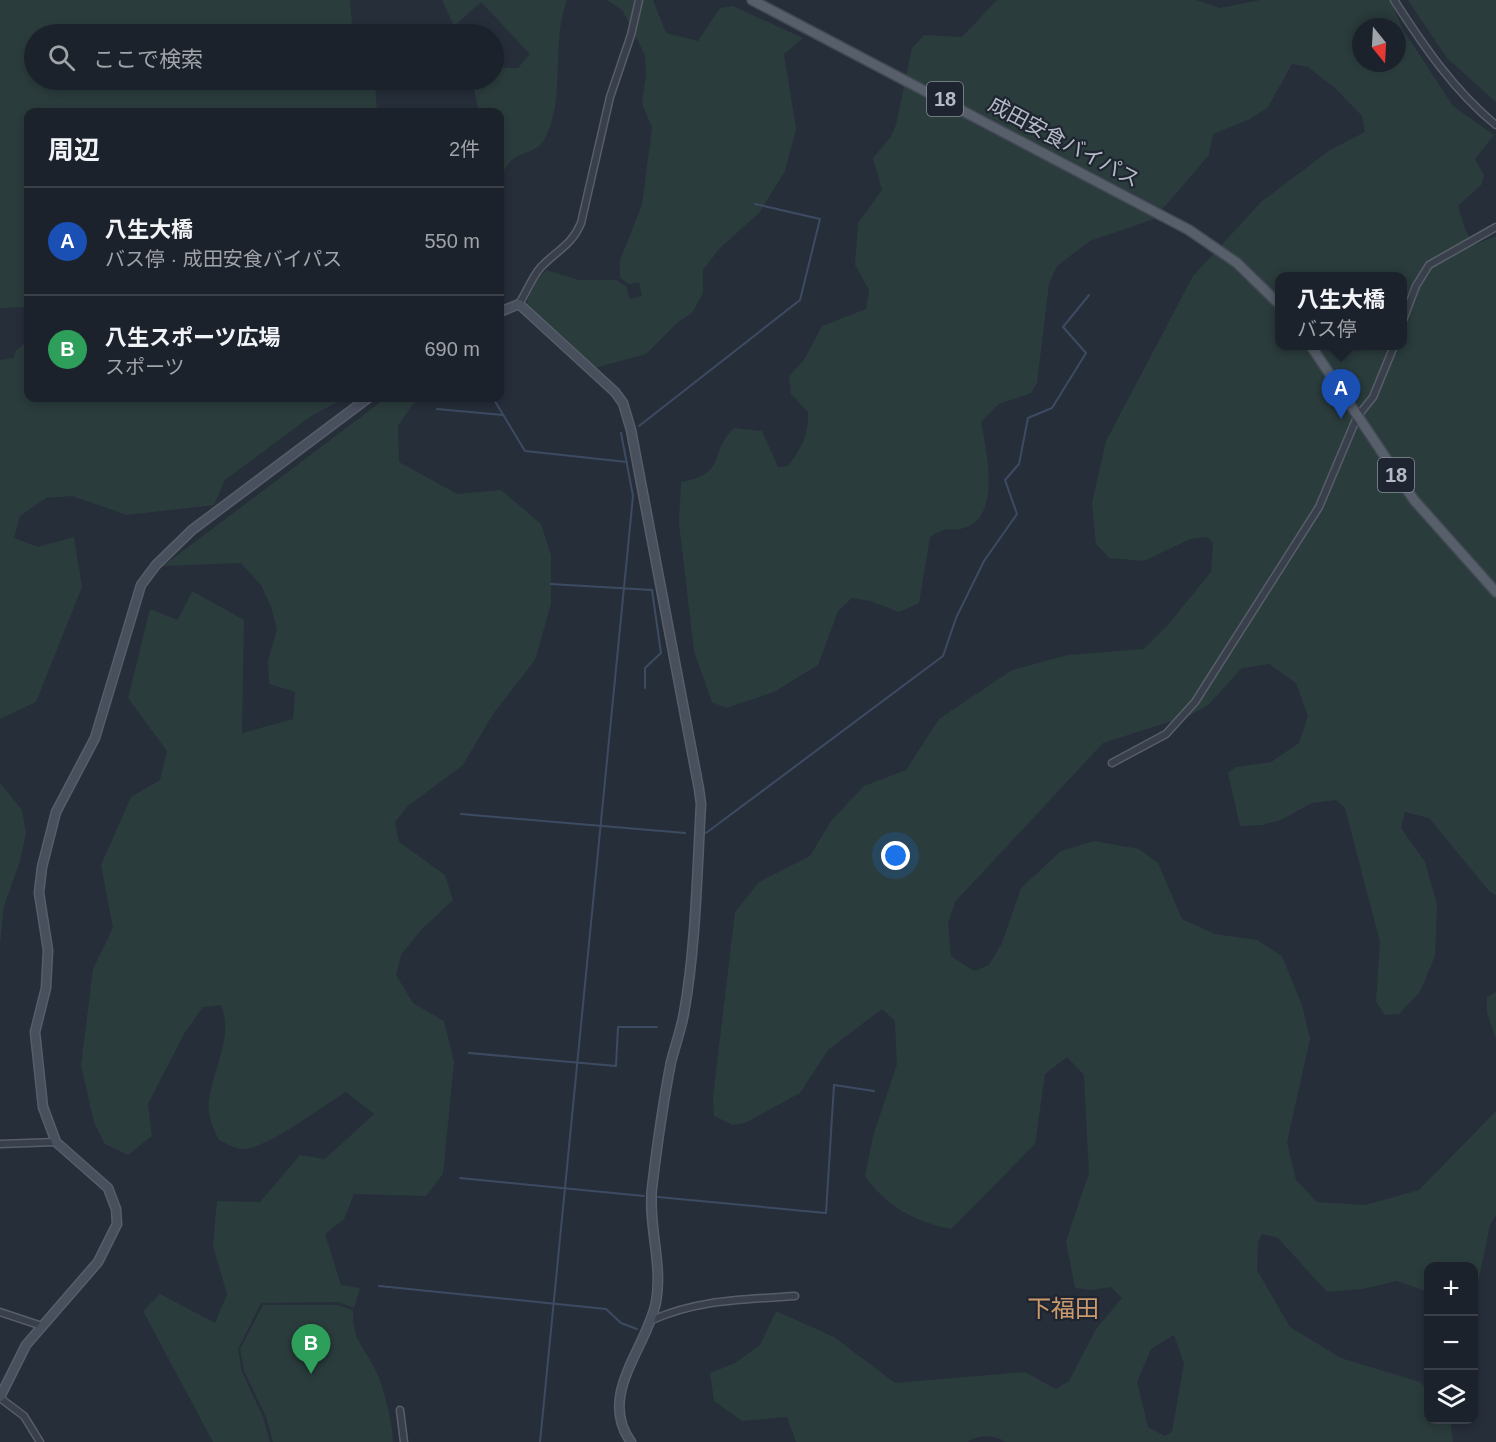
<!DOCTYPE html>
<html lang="ja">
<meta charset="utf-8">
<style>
body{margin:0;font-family:Helvetica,"Noto Sans JP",sans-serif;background:#292f38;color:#f1f3f6}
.controls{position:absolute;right:18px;bottom:18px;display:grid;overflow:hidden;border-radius:12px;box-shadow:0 3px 9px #0003}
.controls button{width:54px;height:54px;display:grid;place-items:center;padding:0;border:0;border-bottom:2px solid #3a3f48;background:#1c222c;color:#f1f3f6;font:30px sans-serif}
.compass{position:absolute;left:1352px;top:18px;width:54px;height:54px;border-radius:50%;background:#1c222c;box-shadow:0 3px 9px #0003;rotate:162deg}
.you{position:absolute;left:896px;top:856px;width:21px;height:21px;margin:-15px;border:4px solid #fff;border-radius:50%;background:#1a73e8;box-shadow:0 0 0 9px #1a73e833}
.badge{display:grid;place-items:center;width:39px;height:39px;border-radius:50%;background:#92b2ed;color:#fff;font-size:20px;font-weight:700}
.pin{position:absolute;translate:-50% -50px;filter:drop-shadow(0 2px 3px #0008)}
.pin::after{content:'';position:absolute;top:32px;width:21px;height:18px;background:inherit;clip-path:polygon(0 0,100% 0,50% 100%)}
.popup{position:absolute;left:1275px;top:272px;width:132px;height:78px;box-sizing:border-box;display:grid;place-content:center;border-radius:12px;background:#1c222c;filter:drop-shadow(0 2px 4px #0005);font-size:20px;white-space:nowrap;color:#a0a4a9}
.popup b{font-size:22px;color:#f1f3f6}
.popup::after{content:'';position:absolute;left:50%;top:100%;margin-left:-12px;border:12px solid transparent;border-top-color:#1c222c}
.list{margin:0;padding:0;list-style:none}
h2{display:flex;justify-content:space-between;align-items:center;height:78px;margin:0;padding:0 24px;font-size:26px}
h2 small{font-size:20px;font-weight:400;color:#a0a4a9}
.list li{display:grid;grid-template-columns:39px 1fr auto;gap:18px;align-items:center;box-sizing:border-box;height:108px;padding:0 24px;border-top:2px solid #3a3f48}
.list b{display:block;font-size:22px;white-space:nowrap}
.list p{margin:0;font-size:20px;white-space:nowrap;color:#a0a4a9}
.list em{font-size:20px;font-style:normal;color:#a0a4a9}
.icon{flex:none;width:33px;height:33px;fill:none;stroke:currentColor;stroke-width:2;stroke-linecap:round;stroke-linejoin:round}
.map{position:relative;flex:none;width:1496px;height:1442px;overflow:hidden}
.search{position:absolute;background:#1c222c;box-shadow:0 3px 9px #0003;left:24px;top:24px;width:480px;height:66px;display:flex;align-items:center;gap:15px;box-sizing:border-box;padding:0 21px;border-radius:33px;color:#a0a4a9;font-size:22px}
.panel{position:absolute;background:#1c222c;box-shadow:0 3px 9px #0003;left:24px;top:108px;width:480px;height:294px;border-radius:12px}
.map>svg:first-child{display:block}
.green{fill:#2b3c3d;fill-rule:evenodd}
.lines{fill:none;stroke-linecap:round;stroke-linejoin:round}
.stream{stroke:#3d4b62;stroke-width:2}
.street-casing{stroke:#575e69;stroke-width:9}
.secondary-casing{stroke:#575e69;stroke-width:11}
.primary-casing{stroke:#424954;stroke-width:12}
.street{stroke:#39404b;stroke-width:6}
.secondary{stroke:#484f5d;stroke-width:8}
.primary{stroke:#575f6b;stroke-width:9}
.labels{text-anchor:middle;stroke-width:4.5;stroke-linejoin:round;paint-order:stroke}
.shield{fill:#1e2530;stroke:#888e99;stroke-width:1.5}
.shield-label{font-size:20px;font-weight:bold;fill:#b5bbc6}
.street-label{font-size:21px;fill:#b5bbc6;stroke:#1e2530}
.quarter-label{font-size:24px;fill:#ca996c;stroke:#1e2530}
</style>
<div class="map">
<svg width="1496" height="1442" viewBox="0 0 1496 1442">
<rect width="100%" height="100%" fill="#262e3a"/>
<g class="green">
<path d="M0 0H350L353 34H34V80H375L377 112H28V307L0 308Z"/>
<path d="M442 0H567C550 44 567 100 544 140 536 153 524 151 513 159 509 162 505 169 502 173L500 169V112H479L473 85 467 80H494V68H518L530 54 481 2 454 26Z"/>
<path d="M607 0H653L666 33 698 41 720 8 733 6 803 38 784 54 796 129 785 171 759 213 719 249 703 270V293L692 313 678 322 646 354 595 368 576 355 527 307C527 290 535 283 546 270L579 280H616L626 286 630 299 642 296 639 282 629 284 620 278V260L642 205 652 128 642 103 646 74 645 55 623 11Z"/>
<path d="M997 0H1196L1220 8 1260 0H1390L1402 28 1453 106 1494 135 1475 159 1484 175 1482 184 1458 206 1465 229 1474 245 1496 236V895L1490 892 1429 818 1405 812 1401 828 1425 862 1437 904 1435 956 1420 992 1399 1014 1385 1015 1376 1002 1380 942 1345 808 1336 800 1312 803 1281 820 1262 825 1240 826 1228 773 1236 767 1271 762 1299 743 1308 716 1296 683 1269 664 1242 668 1208 705 1191 715 1103 743 955 902 948 923 951 956 974 971 989 965 1002 943 1021 888 1061 851 1094 841 1139 849 1158 863 1182 919 1215 934 1257 940 1282 956 1302 1005 1310 1039 1287 1142 1296 1180 1317 1202 1365 1205 1419 1190 1496 1111V1215L1490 1225 1479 1278 1474 1283V1266H1428V1292L1397 1281 1363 1289 1327 1292 1278 1238 1262 1234 1258 1242 1257 1270 1290 1327 1341 1358 1420 1382 1428 1390V1420H1450L1453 1442H1006C994 1435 980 1434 968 1442H796L787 1417 742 1421 714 1401 710 1373 735 1363 760 1345 776 1311 834 1337 895 1383 1025 1372 1056 1389 1069 1381 1096 1329 1122 1298 1111 1287 1091 1290 1075 1288 1066 1241 1089 1173 1084 1075 1067 1057 1045 1074 1035 1144 951 1229C915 1222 886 1206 865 1176L873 1136 897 1064 895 1021 882 1009 828 1050 800 1093 745 1123 733 1125 714 1116 713 1097 735 912 759 882 810 856 831 821 864 786 906 770 939 719 1012 670 1068 655 1144 649 1166 627 1211 572 1213 543 1207 537 1190 539 1144 561 1109 558 1096 544 1092 503 1106 441 1193 276 1261 202 1330 150 1365 132 1362 116 1336 89 1308 67 1292 64 1268 107 1250 119 1213 134 1209 155 1154 219 1090 241 1057 266 1049 284 1037 383 1031 393 999 404 981 422C986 449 1002 518 964 528 947 533 950 524 930 537L919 603 899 612 870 601 852 598 838 611 818 665 774 692 726 708 712 702 694 651 679 523 681 482C729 473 707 454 734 428L762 431 778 467 788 466C801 449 809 434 808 412L791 394 789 376 804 360 822 326 866 309 869 290 855 265 858 223 882 190 873 158 890 138 896 125 912 48 924 35 962 37ZM1361 27H1397V63H1361ZM1280 276H1402V346H1280ZM1174 1335 1184 1363 1172 1432 1165 1436 1148 1427 1137 1382 1151 1349Z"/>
<path d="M1408 0H1496V102L1447 58Z"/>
<path d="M28 340V398H345L311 416 225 480 214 505 127 515 72 496 46 498 20 516 14 538 38 547 74 537 82 587 36 702 0 719V360L14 358 16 351Z"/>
<path d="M386 398H417L398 426 399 462 457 494 501 490 541 524 551 555V604L535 660 493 714 463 765 408 806 395 822 399 842 445 875 453 900 421 930 401 955 396 975 413 1003 444 1021 454 1062 443 1174 426 1196 354 1194 344 1219 325 1234 341 1285 360 1288 354 1308 338 1302 261 1303 238 1349 242 1372 263 1417 270 1442H213L143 1311 160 1294 215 1323 227 1294 213 1246 217 1201 260 1202 300 1155 325 1159 374 1114 346 1092C324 1105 263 1152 241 1149 233 1148 226 1143 219 1140 213 1127 207 1115 209 1100 213 1069 234 1036 221 1005L203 1007 185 1032 148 1104 152 1136 128 1155 105 1144 94 1122 81 1066 93 969 113 928 101 865 131 797 160 780 167 751 128 698 150 609 178 620 192 591 244 620 242 733 293 719 295 692 269 684 268 661 277 629 271 607 261 585 241 563 163 566Z"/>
<path d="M0 783 22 810 26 833 20 861 4 906 0 944Z"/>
<path d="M1496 992V1039L1487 1013V997Z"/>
<path d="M263 1305H337L353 1310C352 1345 368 1349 379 1378 386 1398 392 1421 393 1442H273L266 1417 244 1371 240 1349Z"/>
</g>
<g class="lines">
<g class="stream">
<path d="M500 185V184"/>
<path d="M493 398 525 451 627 462"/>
<path d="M437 409 503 415"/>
<path d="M639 426 800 300 820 219 755 204"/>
<path d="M551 584 652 590 661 653 645 668V688"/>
<path d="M461 814 685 833"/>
<path d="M706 833 943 656 956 618 984 561 1017 514 1005 480 1019 464 1028 418 1052 408 1086 353 1063 327 1089 295"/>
<path d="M469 1053 616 1066 618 1027H657"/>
<path d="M460 1178 644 1196"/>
<path d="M658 1197 826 1213 834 1085 874 1091"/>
<path d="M379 1286 606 1309 621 1323 637 1329"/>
<path d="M540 1442 633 496 621 433"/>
</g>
<g class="street-casing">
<g id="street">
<path d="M1394 0C1423 45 1454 91 1496 125"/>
<path d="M519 304C526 293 532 277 541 267 556 251 572 245 581 223L610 97 631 35 639 0"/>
<path d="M1402 323 1416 286 1429 265 1496 227"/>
<path d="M1112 763 1166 734 1195 702 1319 507 1357 417 1373 397 1394 346"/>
<path d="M0 1144 56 1142"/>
<path d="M0 1312 42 1326"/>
<path d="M652 1320C699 1299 744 1300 795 1296"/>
<path d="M0 1398 24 1416 40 1442"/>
<path d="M400 1410 404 1442"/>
</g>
</g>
<g class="secondary-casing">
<g id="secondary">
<path d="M500 312 519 304 615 392 623 403 631 430 699 789 701 804C697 873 696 945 684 1013 681 1030 675 1046 671 1062 663 1103 657 1146 652 1188 648 1226 663 1264 656 1302 647 1348 597 1395 631 1442"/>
<path d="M0 1397 26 1345 98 1262 117 1224 116 1209 108 1188 56 1142 43 1107 35 1032 46 988 48 950 39 893 42 867 56 812 95 738 141 585 156 565 192 530 368 398"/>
</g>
</g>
<g class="primary-casing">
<g id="primary">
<path d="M752 0 1189 230 1237 263 1280 305"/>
<path d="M1311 346 1414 500 1496 592"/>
</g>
</g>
<use href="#street" class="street"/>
<use href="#secondary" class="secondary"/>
<use href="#primary" class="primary"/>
</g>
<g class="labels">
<g class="shield">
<rect x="927" y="82" width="36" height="34" rx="4.5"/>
<rect x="1378" y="458" width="36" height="34" rx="4.5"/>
</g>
<g class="shield-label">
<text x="945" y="106">18</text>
<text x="1396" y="482">18</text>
</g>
<g class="street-label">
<text transform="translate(1064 142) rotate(28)" y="7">成田安食バイパス</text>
</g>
<g class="quarter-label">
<text x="1063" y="1317">下福田</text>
</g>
</g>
</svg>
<div class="controls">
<button>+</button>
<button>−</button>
<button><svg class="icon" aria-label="layers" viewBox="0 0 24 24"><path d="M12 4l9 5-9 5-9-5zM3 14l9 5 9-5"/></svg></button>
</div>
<svg class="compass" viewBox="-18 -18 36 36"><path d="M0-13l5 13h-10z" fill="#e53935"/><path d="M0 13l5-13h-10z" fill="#a0a4a9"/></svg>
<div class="you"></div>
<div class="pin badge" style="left:1341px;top:419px;background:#1a4fb4">A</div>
<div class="popup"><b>八生大橋</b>バス停</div>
<div class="pin badge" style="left:311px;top:1374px;background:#2e9e5b">B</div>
<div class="search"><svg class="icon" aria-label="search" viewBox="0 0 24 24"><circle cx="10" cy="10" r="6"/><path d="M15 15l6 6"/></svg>ここで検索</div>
<section class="panel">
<h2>周辺<small>2件</small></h2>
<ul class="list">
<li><span class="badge" style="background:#1a4fb4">A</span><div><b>八生大橋</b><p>バス停 · 成田安食バイパス</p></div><em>550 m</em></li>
<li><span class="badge" style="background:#2e9e5b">B</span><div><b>八生スポーツ広場</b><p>スポーツ</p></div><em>690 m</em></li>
</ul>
</section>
</div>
